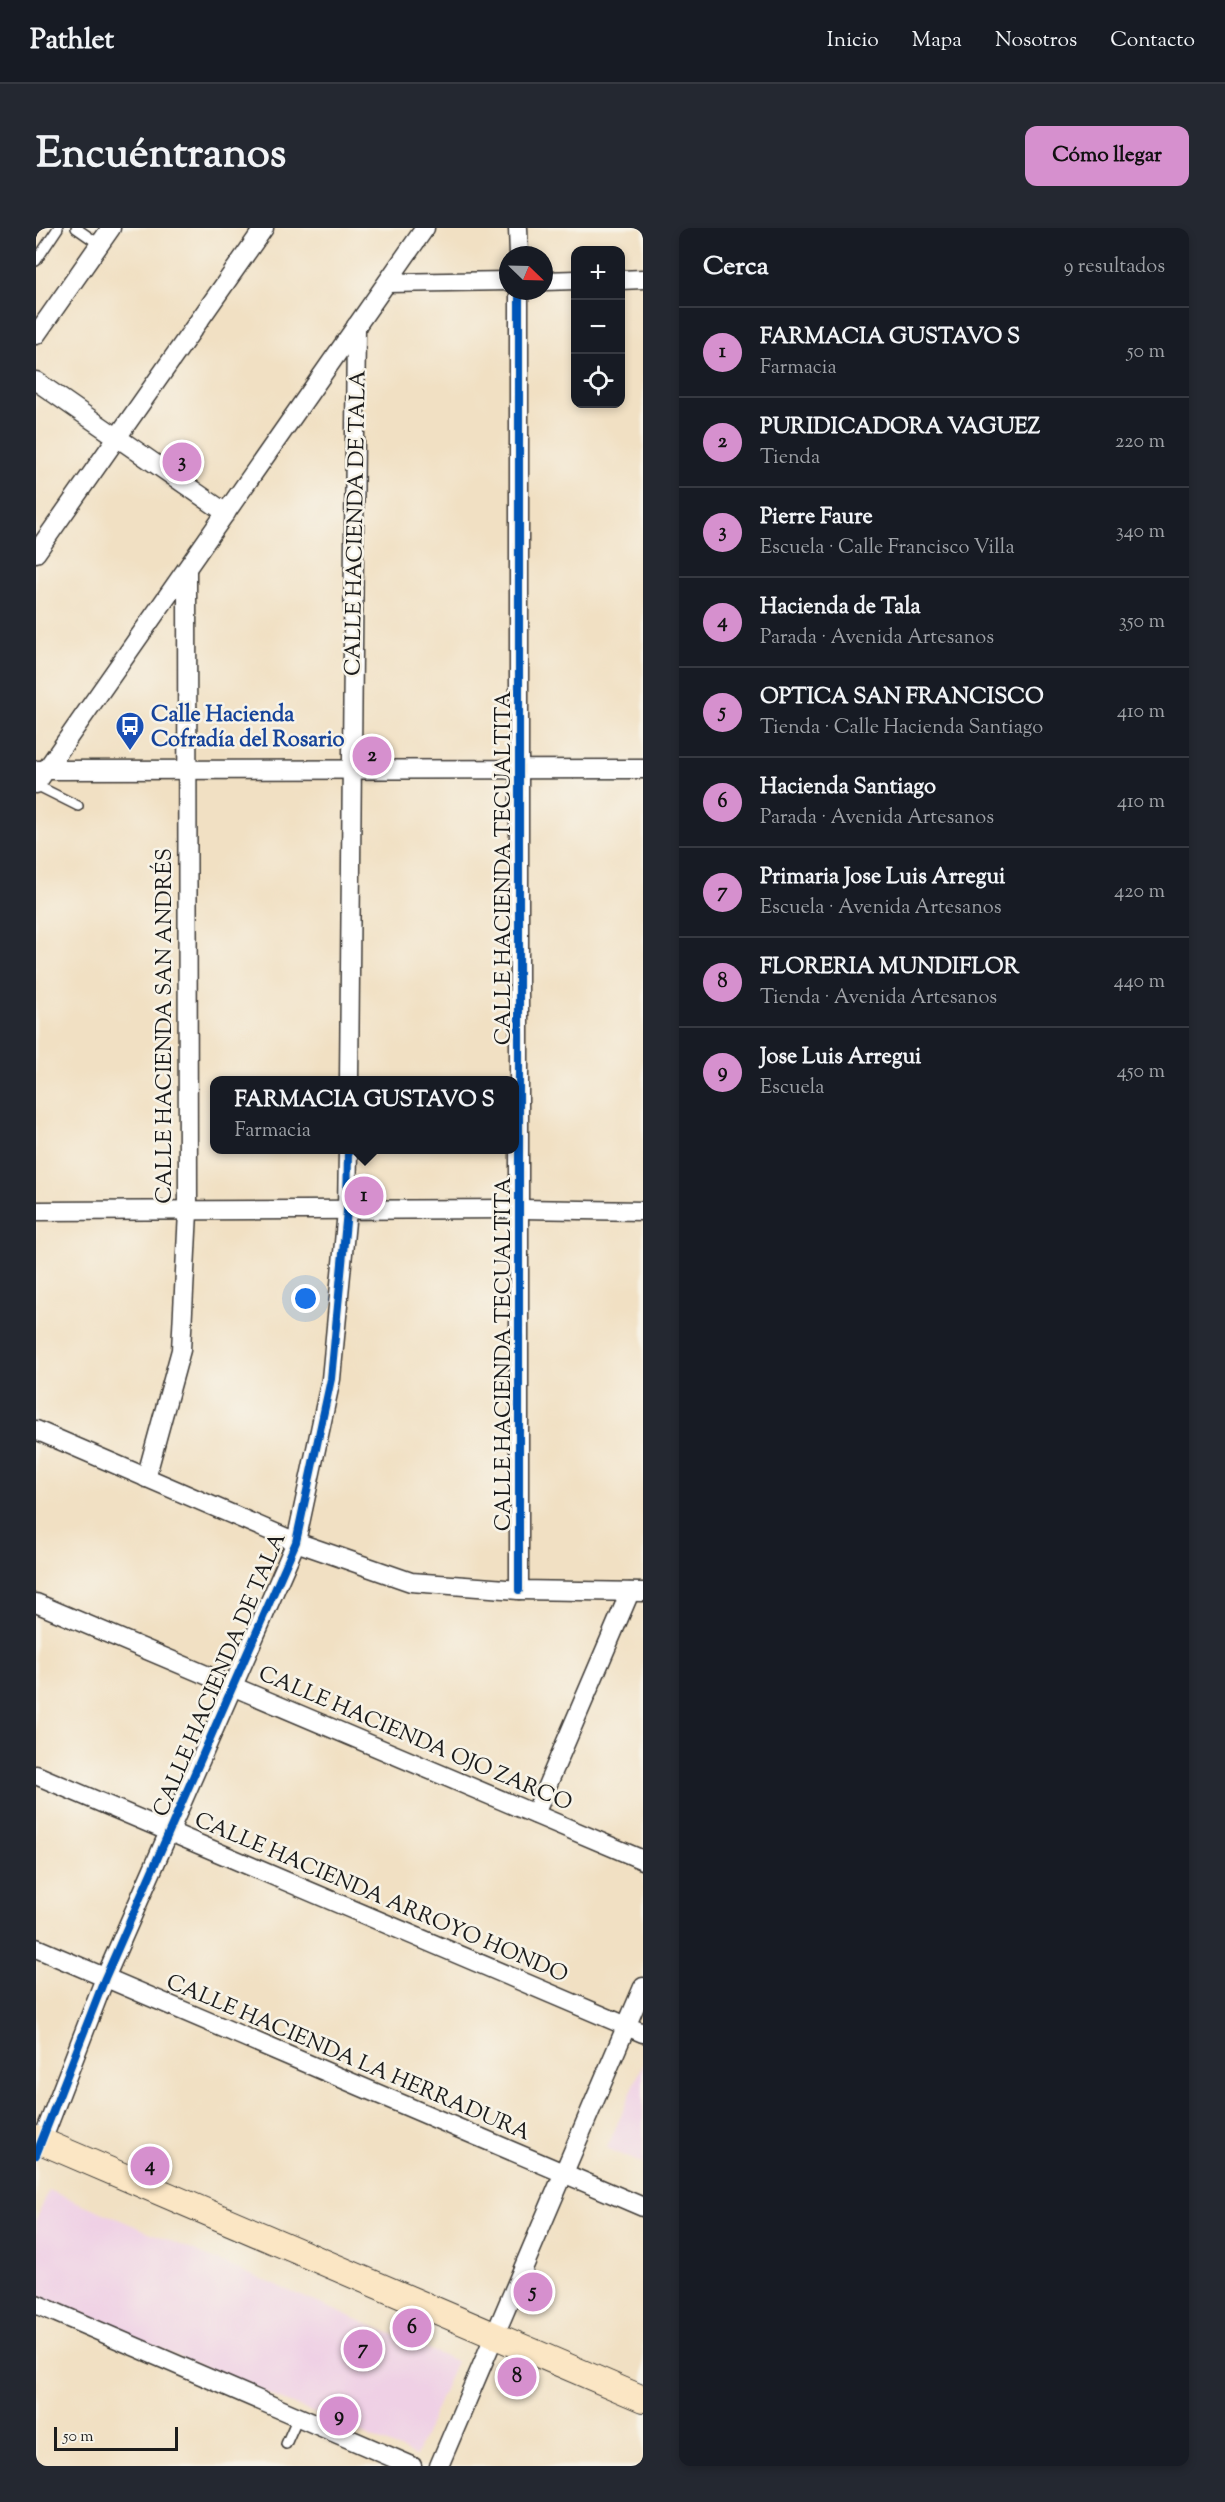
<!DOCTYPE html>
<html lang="es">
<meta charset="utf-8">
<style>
body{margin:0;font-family:"Sorts Mill Goudy",serif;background:#242831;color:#f1f3f6}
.controls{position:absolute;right:18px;top:18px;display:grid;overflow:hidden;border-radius:12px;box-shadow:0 3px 9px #0003}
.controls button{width:54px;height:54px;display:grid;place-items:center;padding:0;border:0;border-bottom:2px solid #363941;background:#171b24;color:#f1f3f6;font:30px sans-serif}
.compass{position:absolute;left:463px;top:18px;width:54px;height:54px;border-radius:50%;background:#171b24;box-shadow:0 3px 9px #0003;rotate:113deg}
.scale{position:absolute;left:18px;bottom:15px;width:124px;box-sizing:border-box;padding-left:6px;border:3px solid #1c1c1c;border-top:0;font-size:16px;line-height:21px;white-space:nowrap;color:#1c1c1c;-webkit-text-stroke:4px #f7f3e8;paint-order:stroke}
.you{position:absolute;left:270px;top:1071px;width:21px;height:21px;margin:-15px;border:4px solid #fff;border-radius:50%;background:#1a73e8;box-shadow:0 0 0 9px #1a73e833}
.badge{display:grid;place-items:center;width:39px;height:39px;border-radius:50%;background:#d690ce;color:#111;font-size:20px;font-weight:700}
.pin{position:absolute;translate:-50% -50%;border:3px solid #fff;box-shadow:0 2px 6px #0006}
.popup{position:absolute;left:174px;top:848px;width:309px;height:78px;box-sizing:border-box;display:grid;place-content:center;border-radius:12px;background:#171b24;filter:drop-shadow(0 2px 4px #0005);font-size:20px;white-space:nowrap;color:#9ea1a6}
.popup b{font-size:22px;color:#f1f3f6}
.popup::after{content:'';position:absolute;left:50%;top:100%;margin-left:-12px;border:12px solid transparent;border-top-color:#171b24}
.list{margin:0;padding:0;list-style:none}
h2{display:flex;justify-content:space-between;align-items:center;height:78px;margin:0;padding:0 24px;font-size:26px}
h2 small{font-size:20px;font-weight:400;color:#9ea1a6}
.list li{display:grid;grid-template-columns:39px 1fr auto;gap:18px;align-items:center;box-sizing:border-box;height:90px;padding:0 24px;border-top:2px solid #363941}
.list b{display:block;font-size:22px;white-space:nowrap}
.list p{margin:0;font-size:20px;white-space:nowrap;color:#9ea1a6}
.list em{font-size:20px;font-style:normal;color:#9ea1a6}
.icon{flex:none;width:33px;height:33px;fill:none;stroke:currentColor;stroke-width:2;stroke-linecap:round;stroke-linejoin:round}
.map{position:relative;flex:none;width:607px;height:2238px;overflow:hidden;border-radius:12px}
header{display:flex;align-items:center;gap:36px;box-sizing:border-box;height:84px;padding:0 30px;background:#171b24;border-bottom:2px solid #363941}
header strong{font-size:28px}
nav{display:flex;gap:33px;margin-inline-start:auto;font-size:21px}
.intro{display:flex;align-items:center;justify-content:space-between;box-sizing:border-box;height:144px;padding:0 36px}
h1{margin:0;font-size:42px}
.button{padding:15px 27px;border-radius:12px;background:#d690ce;color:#111;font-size:21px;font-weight:700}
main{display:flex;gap:36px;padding:0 36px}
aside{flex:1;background:#171b24;border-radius:12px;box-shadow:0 3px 9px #0003}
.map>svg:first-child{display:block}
.built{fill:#efd0e5}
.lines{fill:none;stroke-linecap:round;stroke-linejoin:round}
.lane-casing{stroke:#3c3935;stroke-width:12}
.street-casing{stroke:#3c3935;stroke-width:21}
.secondary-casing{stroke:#3c3935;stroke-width:28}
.lane{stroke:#fff;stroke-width:9}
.street{stroke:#fff;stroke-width:18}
.secondary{stroke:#fbe6c4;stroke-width:26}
.cycleway-casing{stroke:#f7f3e8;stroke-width:11}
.cycleway{stroke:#0057b8;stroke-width:8}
.labels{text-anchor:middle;stroke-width:5;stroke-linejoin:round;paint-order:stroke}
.street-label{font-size:22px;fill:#1c1c1c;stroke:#f7f3e8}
.transit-label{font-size:22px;font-weight:bold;fill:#164399;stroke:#f7f3e8;text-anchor:start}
</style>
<header>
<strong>Pathlet</strong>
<nav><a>Inicio</a><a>Mapa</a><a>Nosotros</a><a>Contacto</a></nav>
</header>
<div class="intro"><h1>Encuéntranos</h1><a class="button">Cómo llegar</a></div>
<main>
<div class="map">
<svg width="607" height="2238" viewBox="0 0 607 2238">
<rect width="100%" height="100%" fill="#f7f3e8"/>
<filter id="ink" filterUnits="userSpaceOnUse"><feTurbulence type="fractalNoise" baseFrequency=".0167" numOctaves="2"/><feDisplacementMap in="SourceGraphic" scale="12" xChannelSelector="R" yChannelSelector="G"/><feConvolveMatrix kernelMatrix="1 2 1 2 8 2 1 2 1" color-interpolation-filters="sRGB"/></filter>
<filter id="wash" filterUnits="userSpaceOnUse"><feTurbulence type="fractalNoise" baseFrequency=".008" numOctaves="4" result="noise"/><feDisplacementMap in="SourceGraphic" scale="24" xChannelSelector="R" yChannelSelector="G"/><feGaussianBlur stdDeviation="1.35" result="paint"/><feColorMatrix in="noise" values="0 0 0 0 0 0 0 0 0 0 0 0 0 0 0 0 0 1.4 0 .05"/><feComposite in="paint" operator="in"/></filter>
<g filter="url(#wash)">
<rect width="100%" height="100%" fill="#f1e0c3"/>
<g class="built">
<path d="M607 1836V1936L571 1920Z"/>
<path d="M13 1962 420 2133 380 2228 0 2069V1992Z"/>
</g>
</g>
<g filter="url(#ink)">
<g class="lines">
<g class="lane-casing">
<g id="lane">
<path d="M40 0 63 16"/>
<path d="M0 33 22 0"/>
<path d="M0 557 42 578"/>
<path d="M250 2216 262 2189"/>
</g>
</g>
<g class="street-casing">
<g id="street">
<path d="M482 0 483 27"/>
<path d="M584 52 607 51"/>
<path d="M508 53 540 52"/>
<path d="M351 55 472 53"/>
<path d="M483 63V1362"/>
<path d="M0 107 75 0"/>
<path d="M0 153 190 285"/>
<path d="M0 325 228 0"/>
<path d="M2 542 607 541"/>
<path d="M0 556 389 0"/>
<path d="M313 852 320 98"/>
<path d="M0 983 484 981 607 983"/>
<path d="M0 1202 260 1314 375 1354 483 1362 607 1364"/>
<path d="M110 1250 145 1122 152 984 151 341"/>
<path d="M0 1375 607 1632"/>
<path d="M0 1547 607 1805"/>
<path d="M499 1586 594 1364"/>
<path d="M0 1720 607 1979"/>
<path d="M6 1913 69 1750 260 1314 295 1151 311 983 312 922"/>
<path d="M0 2076 376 2238"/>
<path d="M403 2238 607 1759"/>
</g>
</g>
<g class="secondary-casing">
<path id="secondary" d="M0 1911 607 2171"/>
</g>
<use href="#lane" class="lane"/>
<use href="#street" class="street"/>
<use href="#secondary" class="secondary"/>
<g class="cycleway-casing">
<g id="cycleway">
<path d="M483 63V1362"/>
<path d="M0 1927 69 1750 260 1314 295 1151 311 983 312 922"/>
</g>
</g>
<use href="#cycleway" class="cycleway"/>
</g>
</g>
<defs>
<g id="bus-pin" transform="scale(1.5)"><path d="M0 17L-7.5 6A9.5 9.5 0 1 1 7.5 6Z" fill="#1a4fb4" stroke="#f7f3e8"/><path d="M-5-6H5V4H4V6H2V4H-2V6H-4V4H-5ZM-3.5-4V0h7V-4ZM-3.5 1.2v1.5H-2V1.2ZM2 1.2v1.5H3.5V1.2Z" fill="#fff"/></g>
</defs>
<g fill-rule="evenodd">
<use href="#bus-pin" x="94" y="498"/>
</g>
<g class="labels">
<g class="street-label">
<text transform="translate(318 295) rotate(-89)" y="8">CALLE HACIENDA DE TALA</text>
<text transform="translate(466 640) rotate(-90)" y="8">CALLE HACIENDA TECUALTITA</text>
<text transform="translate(127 798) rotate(-90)" y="8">CALLE HACIENDA SAN ANDRÉS</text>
<text transform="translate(466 1126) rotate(-90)" y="8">CALLE HACIENDA TECUALTITA</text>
<text transform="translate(182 1446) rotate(-67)" y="8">CALLE HACIENDA DE TALA</text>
<text transform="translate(380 1509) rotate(23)" y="8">CALLE HACIENDA OJO ZARCO</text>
<text transform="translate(346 1668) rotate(23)" y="8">CALLE HACIENDA ARROYO HONDO</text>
<text transform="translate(313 1828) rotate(23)" y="8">CALLE HACIENDA LA HERRADURA</text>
</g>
<g class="transit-label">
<text x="115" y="493">Calle Hacienda<tspan x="115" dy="25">Cofradía del Rosario</tspan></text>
</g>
</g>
</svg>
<div class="controls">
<button>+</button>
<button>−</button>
<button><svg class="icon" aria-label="locate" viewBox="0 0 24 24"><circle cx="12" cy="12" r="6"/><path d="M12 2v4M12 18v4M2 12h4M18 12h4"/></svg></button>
</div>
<svg class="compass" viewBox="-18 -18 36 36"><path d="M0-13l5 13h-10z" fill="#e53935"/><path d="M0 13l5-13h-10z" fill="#9ea1a6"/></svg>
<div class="scale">50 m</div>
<div class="you"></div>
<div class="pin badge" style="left:328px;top:968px">1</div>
<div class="popup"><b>FARMACIA GUSTAVO S</b>Farmacia</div>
<div class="pin badge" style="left:336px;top:528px">2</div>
<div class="pin badge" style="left:146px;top:234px">3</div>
<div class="pin badge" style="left:114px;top:1938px">4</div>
<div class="pin badge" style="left:497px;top:2064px">5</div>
<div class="pin badge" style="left:376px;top:2100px">6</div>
<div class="pin badge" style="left:327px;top:2121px">7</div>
<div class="pin badge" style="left:481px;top:2149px">8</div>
<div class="pin badge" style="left:303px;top:2188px">9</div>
</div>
<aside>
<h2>Cerca<small>9 resultados</small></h2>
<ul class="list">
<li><span class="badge">1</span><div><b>FARMACIA GUSTAVO S</b><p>Farmacia</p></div><em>50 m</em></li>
<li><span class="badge">2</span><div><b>PURIDICADORA VAGUEZ</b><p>Tienda</p></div><em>220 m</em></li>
<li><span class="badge">3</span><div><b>Pierre Faure</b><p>Escuela · Calle Francisco Villa</p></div><em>340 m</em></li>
<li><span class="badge">4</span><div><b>Hacienda de Tala</b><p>Parada · Avenida Artesanos</p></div><em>350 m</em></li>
<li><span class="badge">5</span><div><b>OPTICA SAN FRANCISCO</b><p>Tienda · Calle Hacienda Santiago</p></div><em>410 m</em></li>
<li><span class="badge">6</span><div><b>Hacienda Santiago</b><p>Parada · Avenida Artesanos</p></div><em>410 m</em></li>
<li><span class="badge">7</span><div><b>Primaria Jose Luis Arregui</b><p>Escuela · Avenida Artesanos</p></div><em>420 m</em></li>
<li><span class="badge">8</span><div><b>FLORERIA MUNDIFLOR</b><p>Tienda · Avenida Artesanos</p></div><em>440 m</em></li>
<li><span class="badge">9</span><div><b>Jose Luis Arregui</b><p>Escuela</p></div><em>450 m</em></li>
</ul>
</aside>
</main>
